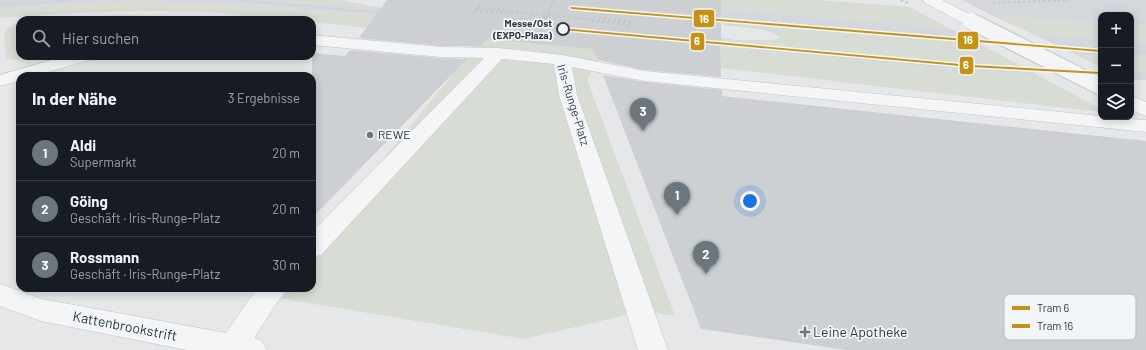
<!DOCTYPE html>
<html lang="de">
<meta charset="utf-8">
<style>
body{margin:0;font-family:Barlow,sans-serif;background:#20242c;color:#f1f3f6}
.controls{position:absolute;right:12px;top:12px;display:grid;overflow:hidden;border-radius:8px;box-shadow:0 2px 10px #0003}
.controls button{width:36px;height:36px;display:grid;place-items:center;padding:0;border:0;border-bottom:1px solid #363941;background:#171b24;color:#f1f3f6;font:20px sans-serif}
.you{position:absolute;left:750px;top:201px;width:14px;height:14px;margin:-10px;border:3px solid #fff;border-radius:50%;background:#1a73e8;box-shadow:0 0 0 6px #1a73e833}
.badge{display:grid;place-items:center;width:26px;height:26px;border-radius:50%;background:#6d767d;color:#fff;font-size:13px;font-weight:700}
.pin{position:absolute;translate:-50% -33px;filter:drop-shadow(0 1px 2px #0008)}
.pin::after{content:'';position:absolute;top:21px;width:14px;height:12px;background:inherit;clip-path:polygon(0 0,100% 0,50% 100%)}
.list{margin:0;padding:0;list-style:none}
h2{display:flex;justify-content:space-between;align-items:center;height:52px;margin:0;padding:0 16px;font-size:17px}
h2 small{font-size:13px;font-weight:400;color:#9ea1a6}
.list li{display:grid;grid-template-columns:26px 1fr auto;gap:12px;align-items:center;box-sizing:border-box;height:56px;padding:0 16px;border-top:1px solid #363941}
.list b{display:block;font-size:15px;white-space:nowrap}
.list p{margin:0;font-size:13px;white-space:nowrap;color:#9ea1a6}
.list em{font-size:13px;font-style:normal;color:#9ea1a6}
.icon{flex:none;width:22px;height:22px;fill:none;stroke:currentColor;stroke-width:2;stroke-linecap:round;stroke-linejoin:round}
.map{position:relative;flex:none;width:1146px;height:350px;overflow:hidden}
.search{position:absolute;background:#171b24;box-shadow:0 2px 10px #0003;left:16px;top:16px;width:300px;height:44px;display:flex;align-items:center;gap:10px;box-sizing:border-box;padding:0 14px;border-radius:12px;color:#9ea1a6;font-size:15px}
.panel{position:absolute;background:#171b24;box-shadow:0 2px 10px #0003;left:16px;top:72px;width:300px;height:220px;border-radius:12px}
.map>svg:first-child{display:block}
.built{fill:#d4d8dc}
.green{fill:#d7ddd5}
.building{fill:#cdd0d2}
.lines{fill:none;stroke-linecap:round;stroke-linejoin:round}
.minor-casing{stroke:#c3c5c7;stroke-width:1}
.path{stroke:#c4c7c8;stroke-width:2;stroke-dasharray:2.5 2.5;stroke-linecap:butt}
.minor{fill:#f4f5f6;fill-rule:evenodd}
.tram{stroke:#ced0d1;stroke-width:1}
.minor-bridge-casing{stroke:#c3c5c7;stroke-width:18;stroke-linecap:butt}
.path-bridge{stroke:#c4c7c8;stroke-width:2;stroke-dasharray:2.5 2.5;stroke-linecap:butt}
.minor-bridge{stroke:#f4f5f6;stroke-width:16}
.tram-1-casing{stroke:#f3f6f8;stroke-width:3}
.tram-2-casing{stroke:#f3f6f8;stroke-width:3}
.tram-1{fill:#c69211;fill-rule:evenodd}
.tram-2{fill:#c69211;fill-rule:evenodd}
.stop-dot{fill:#f3f6f8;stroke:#2c3943;stroke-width:2}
.poi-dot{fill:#6d767d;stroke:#f3f6f8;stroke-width:1.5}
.labels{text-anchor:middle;stroke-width:3.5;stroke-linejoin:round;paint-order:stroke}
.far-stop-label{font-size:10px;font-weight:bold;fill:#2c3943;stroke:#f3f6f8;text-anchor:end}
.street-label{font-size:12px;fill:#2c3943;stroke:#f3f6f8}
.poi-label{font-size:12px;fill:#2c3943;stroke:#f3f6f8;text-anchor:start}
.near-street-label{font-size:14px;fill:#2c3943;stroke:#f3f6f8}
.near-poi-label{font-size:14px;fill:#2c3943;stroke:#f3f6f8;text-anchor:start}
.key{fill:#f3f6f8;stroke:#b7bdc2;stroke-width:1}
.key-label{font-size:11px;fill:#2c3943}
.line-badge{stroke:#f3f6f8;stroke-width:1.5}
.badge-label{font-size:11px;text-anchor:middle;font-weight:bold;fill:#fff}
</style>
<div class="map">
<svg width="1146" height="350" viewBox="0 0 1146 350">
<rect width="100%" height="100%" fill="#e5e7e9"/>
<g class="built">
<path d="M0 0H340L381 8 376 15 252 5 149 1 80 3 0 9Z"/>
<path d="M962 0H1146V25L1131 24V15H1101V23L991 15Z"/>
<path d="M721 9 949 28 1038 75 914 66 720 47V38L735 40H776L780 37 772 32 734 25H722Z"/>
<path d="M1035 35 1101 39V67L1073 53Z"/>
<path d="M1131 41 1146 42V80H1131Z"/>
</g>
<g class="green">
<path d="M261 0H340L372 7 370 9Z"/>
<path d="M721 0H818L910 7 949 28 721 9Z"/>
<path d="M149 1 252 5 376 15 367 28 312 22V20C277 20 241 14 206 12 137 9 69 13 0 18V9L80 3Z"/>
<path d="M121 15 186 17 231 20H41Z"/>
<path d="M991 15 1101 23V39L1035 35Z"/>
<path d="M722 21 982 45 1025 68 720 42V38L735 40H776L780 37C771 27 733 27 722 25Z"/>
<path d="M20 23V56H38L17 60 6 59 4 33 9 27Z"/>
<path d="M1131 24 1146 25V42L1131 41Z"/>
<path d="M480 33 605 45 601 56 587 79 675 316 644 311 524 339 278 298 274 288H312V246L458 68Z"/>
<path d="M720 47 914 66 1038 75 1101 109V112L720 68Z"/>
<path d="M1073 53 1101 55V67Z"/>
<rect x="1131" y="56" width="15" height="15"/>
</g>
<g class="building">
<path d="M387 0H721V41H720L721 77 645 70 598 60 593 49 487 39 480 46H441L359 38Z"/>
<path d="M350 50 441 58 467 59 312 218V53L345 56Z"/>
<path d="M603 75 645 82 722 90V96L1146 141V350H847L701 329Z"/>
</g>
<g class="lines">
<g class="minor-casing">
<g id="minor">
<path d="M923 0H942L977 18 979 21 977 24 971 26 965 24 925 3Z"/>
<path d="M312 35 441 47 498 48 562 55 645 71 1101 116V117L1146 120V132L645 81 572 67 577 95 668 350H638L559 95 554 64 502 59 321 255 312 257V232L484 58 441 57 312 45Z"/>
<path d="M65 56H92L89 60 35 76H20V81L0 86V75Z"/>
<path d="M1131 96 1146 102V116L1131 110Z"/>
<path d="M0 284 42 299 226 333 257 288H287L283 295 276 304 254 338 262 341 267 350H187L41 321 0 306Z"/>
</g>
</g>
<g class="path">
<path d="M901 0 908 3"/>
<path d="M993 3 1069 0"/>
<path d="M476 9 546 15"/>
<path d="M475 11 510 14 511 10 477 7"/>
<path d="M548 15 629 23"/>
<path d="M471 18 481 0"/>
<path d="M629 25 593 21 594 17 630 21"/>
<path d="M628 33 632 13"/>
</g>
<use href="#minor" class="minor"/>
<g class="tram">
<path d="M237 0 563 29"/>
<path d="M500 0 969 41 1101 50"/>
<path d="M0 5 71 0"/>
<path d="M1131 52H1146"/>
</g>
<g class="minor-bridge-casing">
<path id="minor-bridge" d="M971 21 1101 87"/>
</g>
<g class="path-bridge">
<path d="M546 17H548L550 13H548L554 0"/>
<path d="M533 43 546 17H544L546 13H548"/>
</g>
<use href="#minor-bridge" class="minor-bridge"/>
<g class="tram-1-casing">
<path id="tram-1" d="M561 28 971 65 1101 72V74L971 67 563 30H561Z"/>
</g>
<g class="tram-2-casing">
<path id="tram-2" d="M571 7 1100 50H1101V52L572 9 570 8Z"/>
</g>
<use href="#tram-1" class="tram-1"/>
<use href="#tram-2" class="tram-2"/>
</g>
<circle class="stop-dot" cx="563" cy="29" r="6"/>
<g class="poi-dot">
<circle cx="370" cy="135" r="4"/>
<path d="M803 326h4v4h4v4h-4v4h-4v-4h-4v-4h4z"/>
</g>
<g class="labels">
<g class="far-stop-label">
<text x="552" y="27">Messe/Ost<tspan x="552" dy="12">(EXPO-Plaza)</tspan></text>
</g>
<g class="street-label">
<text transform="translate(573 105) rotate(73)" y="4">Iris-Runge-Platz</text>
</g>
<g class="poi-label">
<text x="378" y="139">REWE</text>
</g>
<g class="near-street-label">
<text transform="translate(125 326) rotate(11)" y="5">Kattenbrookstrift</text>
</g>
<g class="near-poi-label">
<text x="813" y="337">Leine Apotheke</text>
</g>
</g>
<rect x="1004" y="294" width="132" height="46" rx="6" class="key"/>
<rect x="1012" y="306" width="18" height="4" fill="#c69211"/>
<rect x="1012" y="324" width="18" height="4" fill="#c69211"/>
<g class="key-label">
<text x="1037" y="312">Tram 6</text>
<text x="1037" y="330">Tram 16</text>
</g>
<g class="line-badge">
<rect x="693" y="9" width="22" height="19" rx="4" fill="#c69211"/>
<rect x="957" y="31" width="22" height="19" rx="4" fill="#c69211"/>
<rect x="690" y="32" width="15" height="19" rx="4" fill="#c69211"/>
<rect x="959" y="56" width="15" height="19" rx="4" fill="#c69211"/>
</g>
<g class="badge-label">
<text x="704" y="23">16</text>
<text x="968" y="44">16</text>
<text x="697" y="45">6</text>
<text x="966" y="69">6</text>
</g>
</svg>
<div class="controls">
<button>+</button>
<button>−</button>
<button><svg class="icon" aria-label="layers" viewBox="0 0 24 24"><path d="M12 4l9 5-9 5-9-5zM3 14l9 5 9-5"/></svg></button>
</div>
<div class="you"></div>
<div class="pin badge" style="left:677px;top:215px">1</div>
<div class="pin badge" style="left:706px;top:274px">2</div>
<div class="pin badge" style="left:643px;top:131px">3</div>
<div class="search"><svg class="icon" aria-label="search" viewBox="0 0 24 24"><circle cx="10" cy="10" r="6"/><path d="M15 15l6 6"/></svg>Hier suchen</div>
<section class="panel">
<h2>In der Nähe<small>3 Ergebnisse</small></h2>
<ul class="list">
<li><span class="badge">1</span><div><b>Aldi</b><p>Supermarkt</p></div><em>20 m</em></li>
<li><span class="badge">2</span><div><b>Göing</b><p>Geschäft · Iris-Runge-Platz</p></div><em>20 m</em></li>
<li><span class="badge">3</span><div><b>Rossmann</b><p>Geschäft · Iris-Runge-Platz</p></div><em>30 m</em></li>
</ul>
</section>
</div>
